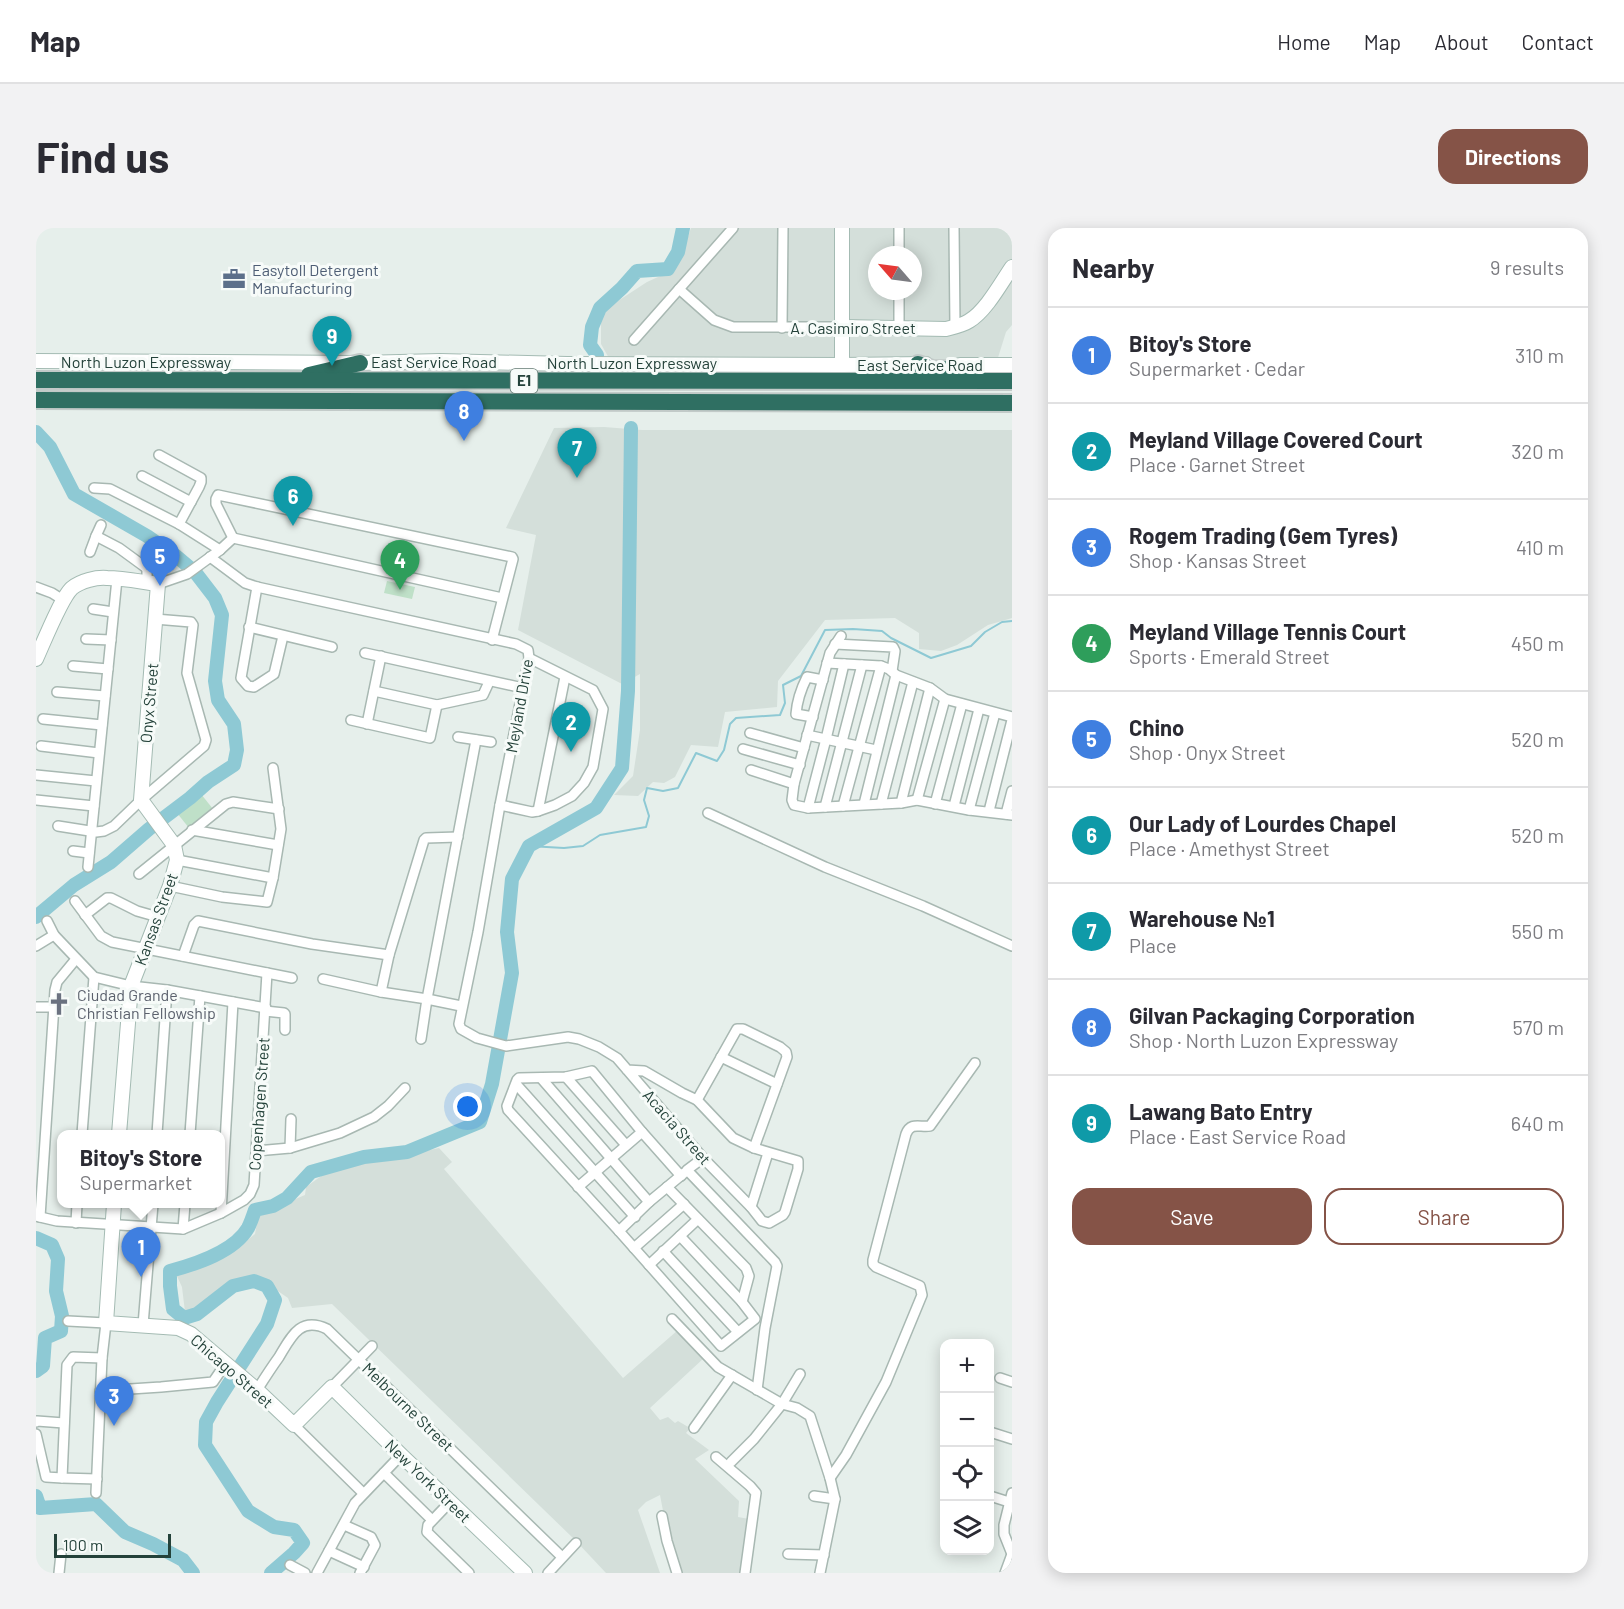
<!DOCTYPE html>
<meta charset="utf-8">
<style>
body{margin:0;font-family:Barlow,sans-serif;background:#f2f2f3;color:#2b2b33}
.controls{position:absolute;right:18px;bottom:18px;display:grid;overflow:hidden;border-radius:12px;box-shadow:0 3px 15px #0003}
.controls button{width:54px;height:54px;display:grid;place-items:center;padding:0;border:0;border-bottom:2px solid #e1e1e2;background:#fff;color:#2b2b33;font:30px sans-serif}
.compass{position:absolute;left:832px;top:18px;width:54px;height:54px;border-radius:50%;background:#fff;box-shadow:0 3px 15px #0003;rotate:298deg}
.scale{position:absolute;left:18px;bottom:15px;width:117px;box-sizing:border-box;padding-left:6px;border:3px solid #24423a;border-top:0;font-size:16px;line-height:21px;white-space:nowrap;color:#24423a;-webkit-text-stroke:4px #f7fbf9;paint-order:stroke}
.you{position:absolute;left:432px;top:879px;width:21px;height:21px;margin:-15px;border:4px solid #fff;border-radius:50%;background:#1a73e8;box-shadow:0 0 0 9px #1a73e833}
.badge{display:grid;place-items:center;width:39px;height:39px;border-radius:50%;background:#855347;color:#fff;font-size:20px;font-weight:700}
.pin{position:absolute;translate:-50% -50px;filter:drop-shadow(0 2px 3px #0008)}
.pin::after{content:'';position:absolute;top:32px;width:21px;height:18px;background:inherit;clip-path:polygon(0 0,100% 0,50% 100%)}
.popup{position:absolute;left:21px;top:902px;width:168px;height:78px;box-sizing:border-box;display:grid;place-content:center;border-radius:12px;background:#fff;filter:drop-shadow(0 2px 4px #0005);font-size:20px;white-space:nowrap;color:#7c7c81}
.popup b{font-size:22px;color:#2b2b33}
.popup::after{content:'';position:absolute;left:50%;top:100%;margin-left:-12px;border:12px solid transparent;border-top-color:#fff}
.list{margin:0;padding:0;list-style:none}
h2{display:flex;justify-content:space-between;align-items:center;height:78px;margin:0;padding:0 24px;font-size:26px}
h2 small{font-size:20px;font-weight:400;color:#7c7c81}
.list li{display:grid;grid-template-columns:39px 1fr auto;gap:18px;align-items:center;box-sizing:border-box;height:96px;padding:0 24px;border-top:2px solid #e1e1e2}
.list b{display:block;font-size:22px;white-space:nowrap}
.list p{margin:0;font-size:20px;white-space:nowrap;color:#7c7c81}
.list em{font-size:20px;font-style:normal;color:#7c7c81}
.actions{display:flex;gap:12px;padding:18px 24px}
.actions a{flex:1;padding:14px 0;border:2px solid #855347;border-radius:18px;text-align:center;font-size:21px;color:#855347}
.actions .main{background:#855347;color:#fff}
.icon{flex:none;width:33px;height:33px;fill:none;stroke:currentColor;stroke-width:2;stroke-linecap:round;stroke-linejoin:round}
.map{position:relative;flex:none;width:976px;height:1345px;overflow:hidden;border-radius:18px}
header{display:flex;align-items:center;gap:36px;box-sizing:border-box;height:84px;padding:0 30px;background:#fff;border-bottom:2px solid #e1e1e2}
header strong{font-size:28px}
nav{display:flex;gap:33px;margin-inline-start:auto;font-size:21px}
.intro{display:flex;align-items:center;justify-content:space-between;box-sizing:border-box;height:144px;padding:0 36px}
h1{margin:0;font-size:42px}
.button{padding:15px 27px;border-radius:18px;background:#855347;color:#fff;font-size:21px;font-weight:700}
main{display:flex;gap:36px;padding:0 36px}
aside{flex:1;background:#fff;border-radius:18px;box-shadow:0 3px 15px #0003}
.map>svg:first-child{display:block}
.built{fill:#d4dfda;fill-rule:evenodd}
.green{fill:#bfe0c8}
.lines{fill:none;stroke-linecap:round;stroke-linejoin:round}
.stream{stroke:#8ec9d4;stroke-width:2}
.river{stroke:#8ec9d4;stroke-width:14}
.street-casing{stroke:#a8b8b2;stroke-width:12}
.secondary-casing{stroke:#a4bbb3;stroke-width:16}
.highway-casing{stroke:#c2cac8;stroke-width:20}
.street{stroke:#fff;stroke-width:9}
.secondary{stroke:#fff;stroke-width:14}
.highway{stroke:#2f6f62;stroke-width:16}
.labels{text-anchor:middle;stroke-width:6;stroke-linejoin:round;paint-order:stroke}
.shield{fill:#f7fbf9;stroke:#637a73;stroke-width:1.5}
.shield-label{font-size:15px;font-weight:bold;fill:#24423a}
.service-label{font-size:16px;fill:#4e5e75;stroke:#f7fbf9;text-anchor:start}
.street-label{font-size:16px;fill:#24423a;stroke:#f7fbf9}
.worship-label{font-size:16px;fill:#5b616d;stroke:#f7fbf9;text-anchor:start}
</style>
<header>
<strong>Map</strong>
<nav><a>Home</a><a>Map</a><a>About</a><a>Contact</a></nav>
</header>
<div class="intro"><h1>Find us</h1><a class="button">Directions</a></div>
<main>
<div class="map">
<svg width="976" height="1345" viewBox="0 0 976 1345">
<rect width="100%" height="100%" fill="#e6efeb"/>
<g class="built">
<path d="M655 0H976V97L970 104 960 136 574 132 565 116V84L611 54 633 44 648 20ZM841 27H877V63H841Z"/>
<path d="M568 199 606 202H976V390L952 397 921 417 905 423 883 421V405L859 390 789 392 742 453 741 479 689 484 682 519 655 517 639 549 628 555 617 554 602 568 578 567 597 548 604 502V446L586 456 482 402 500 307 470 300 518 200Z"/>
<path d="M403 920 416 934 408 941 587 1150 642 1102 668 1130 614 1180 624 1192 632 1189 639 1195 642 1193 654 1200 650 1205 673 1222 659 1231 703 1273 702 1289 713 1291 704 1345H643L633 1314 624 1267 610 1274 602 1282 624 1345H570L539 1312 296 1076 256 1080 252 1070 236 1059 214 1049 199 1054 182 1064 167 1076 154 1084H149L146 1059 140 1046 155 1043 199 1022 219 1006 222 989 226 985 269 967 270 959 288 946 306 940Z"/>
</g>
<g class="green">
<path d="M351 353 379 359 376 371 348 365Z"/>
<path d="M165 566 177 581 153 600 141 585Z"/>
</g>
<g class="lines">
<path class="stream" d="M493 618 528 620 547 618 564 607 610 599 613 588 608 572 611 560 627 563 642 560 660 525 681 533 688 522 694 496 700 490 744 487 749 475 747 457 765 448 789 402 817 401 846 403 855 410 895 430 935 418 949 404 966 394 976 393"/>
<g class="river">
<path d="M561 127 554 117 556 99 564 80 586 60 601 43 632 41 642 24 647 0"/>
<path d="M0 204 14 219 38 266 111 308 140 328 159 344 179 370 186 387 179 453 182 472 198 496 201 522 198 537 172 554 154 570 113 601 75 634 38 657 0 689"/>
<path d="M0 1010 16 1017 22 1031 20 1063 26 1088 25 1103 9 1110 7 1138 0 1143"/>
<path d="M0 1268 4 1280 60 1276 89 1304 117 1316 147 1332 157 1345"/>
<path d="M235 1345 258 1325 267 1315 258 1302 238 1299 212 1283 169 1217 170 1194 181 1174 231 1096 239 1072 231 1058 218 1053 197 1058 161 1086 148 1090 137 1081 134 1058V1043C160 1036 198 1024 212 1000 215 994 217 988 219 982L237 978 251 970 275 944 328 929 371 924 444 894 456 856 476 745 471 704 476 651 493 618 560 580 586 540 592 463 595 200"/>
</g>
<g class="street-casing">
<g id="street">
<path d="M863 0V27"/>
<path d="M918 0 919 99"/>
<path d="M643 61 678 92 697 99H806"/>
<path d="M863 63V100"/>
<path d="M746 100 747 0"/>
<path d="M598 112 697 0"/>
<path d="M123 227 165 250V254L163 259 143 296"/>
<path d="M106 248 155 274"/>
<path d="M58 260 74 261 143 296 184 322"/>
<path d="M65 297 60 308 83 320 109 339 111 342V355"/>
<path d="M197 310 180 276V271L182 267 476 329 477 331 456 412"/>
<path d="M197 310 466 370"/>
<path d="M54 324 60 308"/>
<path d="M174 329 209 355 221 359 480 416 492 422 493 430 464 577 442 704 423 796 425 801 441 810 470 818 532 809 543 811 563 819 581 830 667 930 715 979 726 993 733 995 747 987 749 984 762 941V933L718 920 697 910 661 872 646 865 608 843 591 842"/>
<path d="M122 356 151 346 184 322 197 310"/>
<path d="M0 359 16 365 27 372"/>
<path d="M221 359 205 450 212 458 218 459 238 446 247 408"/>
<path d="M57 381 77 384"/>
<path d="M213 399 296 419"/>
<path d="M805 408 794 425 758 556 756 572 758 577 772 580 865 575 881 572 933 582 976 587"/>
<path d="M50 411 75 412"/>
<path d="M799 416 857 419 859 423 856 443"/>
<path d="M329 425 487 460"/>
<path d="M791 435 845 438 853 441 860 447 894 460 909 471 976 489"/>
<path d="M37 438 72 441"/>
<path d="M338 463 401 477 447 467 453 454"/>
<path d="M21 464 69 468"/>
<path d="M777 489 760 486C761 472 765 461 771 449L787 452"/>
<path d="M7 491 66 497"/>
<path d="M315 492 394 510 401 477"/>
<path d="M331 496 345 428"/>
<path d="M714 505 768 520"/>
<path d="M771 507 840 522"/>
<path d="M422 509 455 514"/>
<path d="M5 518 63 525"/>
<path d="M707 521 764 537"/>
<path d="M715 542 758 556"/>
<path d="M0 547 60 553"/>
<path d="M0 572 58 578"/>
<path d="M881 572 909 471"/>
<path d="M865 575 894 460"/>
<path d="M828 576 860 447"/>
<path d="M845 576 877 454"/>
<path d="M899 576 926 476"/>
<path d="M464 577 496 584 502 583 519 577 536 568 548 555 557 539 567 481 557 462 493 430"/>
<path d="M807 578 845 438"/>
<path d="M918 578 943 481"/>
<path d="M789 579 826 437"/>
<path d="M772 580 790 511 808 436"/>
<path d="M933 582 959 485"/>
<path d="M502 583 529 449"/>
<path d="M953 583 976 492"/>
<path d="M672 585 789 639 887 678 976 718"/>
<path d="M970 586 976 563"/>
<path d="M22 598 60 604 68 603 78 598 105 572 168 518 170 512 151 445 157 397 155 394 119 391"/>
<path d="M156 602 242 617"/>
<path d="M37 623 53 625"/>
<path d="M141 632 237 650"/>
<path d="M52 639 81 351"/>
<path d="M103 646 190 576 197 574 243 581"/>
<path d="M134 658 186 669 231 674 237 650 245 601 237 540"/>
<path d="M39 673 65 708 76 714 256 750"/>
<path d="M49 687 71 670H75L101 683 122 689"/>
<path d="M11 693 18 707 58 749 95 758 131 762 230 780"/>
<path d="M0 718 18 707"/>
<path d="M147 728 158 697 162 693 276 716 353 727"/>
<path d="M287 751 345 764 391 771 425 778"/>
<path d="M345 764 353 727 388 612 390 610 422 609"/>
<path d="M0 779H17"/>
<path d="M229 783 248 785 249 786V802"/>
<path d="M385 811 391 771 440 512"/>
<path d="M685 829 741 856"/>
<path d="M530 849 590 917"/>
<path d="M505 850 613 974"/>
<path d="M480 856 599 989"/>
<path d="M661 872 701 801H707L744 819 750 824 751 829 718 920"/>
<path d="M606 904 556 843 530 849 483 850 481 852 471 878 472 882 583 1003 685 1118 719 1091 706 1074 644 1008"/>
<path d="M46 906 58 749"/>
<path d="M121 906 131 762"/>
<path d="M154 906 164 768"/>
<path d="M254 920 255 891"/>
<path d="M220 923 254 920 304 905 338 889 352 878 369 860"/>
<path d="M667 930 651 942 739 1034 741 1038 729 1100 721 1162"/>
<path d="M542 959 606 904 645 948"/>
<path d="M631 959 710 1040 713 1048 706 1074"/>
<path d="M715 979 732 925"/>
<path d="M185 985 197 774"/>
<path d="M0 988 21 993 147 1001 185 985 208 972 214 966 218 957 231 745"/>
<path d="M4 989 19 762 21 754 40 731"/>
<path d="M40 995 41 976"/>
<path d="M147 1001 149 976"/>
<path d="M583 1003 613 974 648 945"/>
<path d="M598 1020 648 976"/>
<path d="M627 1023 702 1104"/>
<path d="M613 1037 662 991"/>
<path d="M636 1091 682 1139 746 1176 761 1180 774 1188 794 1250 799 1271 784 1345"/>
<path d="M32 1093 70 1095 66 1130 60 1265"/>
<path d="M107 1097 117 976"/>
<path d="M964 1150 976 1154"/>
<path d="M296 1159 336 1118"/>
<path d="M221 1162C228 1151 235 1140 243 1129 255 1109 264 1088 291 1101L526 1329"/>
<path d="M64 1163 125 1159 177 1154 190 1135"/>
<path d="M0 1194 1 1193 28 1195"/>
<path d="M258 1197 327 1265"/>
<path d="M658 1200 696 1147"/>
<path d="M954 1204 976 1211"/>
<path d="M0 1206 10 1249 26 1250"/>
<path d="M680 1229 714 1258 720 1265 709 1345"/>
<path d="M695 1234 718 1211 746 1176 764 1146"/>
<path d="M348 1245 396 1292"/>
<path d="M794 1250 810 1227 850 1154 886 1067 884 1058 840 1039 837 1036V1032L870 906C875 893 885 900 894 898L939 835"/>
<path d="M61 1251 26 1250 31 1137 37 1129 66 1130"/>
<path d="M976 1265 968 1297V1306L976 1326"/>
<path d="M778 1268 799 1271"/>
<path d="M954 1268 973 1274"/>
<path d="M414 1274 392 1297 391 1304 433 1345"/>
<path d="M626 1288 631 1313 641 1345"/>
<path d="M308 1297 335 1309 339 1317 324 1345"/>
<path d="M293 1323 328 1339"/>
<path d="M752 1326 788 1327"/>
<path d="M254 1337 269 1345"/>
<path d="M23 1345 25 1326"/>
<path d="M281 1345 319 1275 365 1227"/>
<path d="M512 1345 540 1315"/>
<path d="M969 1345 976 1326"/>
</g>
</g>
<g class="secondary-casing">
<g id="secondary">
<path d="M806 0V137"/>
<path d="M806 99 910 101C918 99 927 97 933 93 950 83 965 55 976 39"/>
<path d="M0 133 324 135 404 133 531 136 806 137 890 136"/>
<path d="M924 137H976"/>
<path d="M0 431C7 416 25 370 36 360 45 353 60 349 71 350 88 350 106 354 122 356L105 572 138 617 141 632 134 658 95 758 83 906"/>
<path d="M78 976 70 1095 142 1100 155 1106 221 1162 258 1197 296 1159 365 1227 489 1345"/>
</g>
</g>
<g class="highway-casing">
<g id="highway">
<path d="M882 136 896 141 936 142"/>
<path d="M273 147 324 135"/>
<path d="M0 152 976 153"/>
<path d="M0 172 976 175"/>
</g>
</g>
<use href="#street" class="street"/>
<use href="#secondary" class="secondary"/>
<use href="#highway" class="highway"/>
</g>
<defs>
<g id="office-bare" transform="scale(1.8)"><path d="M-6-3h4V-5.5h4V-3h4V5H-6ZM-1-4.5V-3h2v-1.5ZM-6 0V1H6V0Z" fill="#5c6f8a" stroke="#f7fbf9" stroke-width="2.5" paint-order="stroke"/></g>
<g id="church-bare" transform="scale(1.8)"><path d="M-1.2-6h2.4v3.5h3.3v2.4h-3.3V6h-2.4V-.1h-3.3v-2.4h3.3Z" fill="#6b7280" stroke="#f7fbf9" stroke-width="2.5" paint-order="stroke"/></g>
</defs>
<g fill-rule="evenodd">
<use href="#office-bare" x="198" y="51"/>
<use href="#church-bare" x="23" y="776"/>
</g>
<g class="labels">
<rect class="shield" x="474.5" y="141" width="27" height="24" rx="4.5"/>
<g class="shield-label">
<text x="488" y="158">E1</text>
</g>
<g class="service-label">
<text x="216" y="48">Easytoll Detergent<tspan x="216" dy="18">Manufacturing</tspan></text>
</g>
<g class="street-label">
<text x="817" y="106">A. Casimiro Street</text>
<text x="110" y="140">North Luzon Expressway</text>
<text x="398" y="140">East Service Road</text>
<text x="596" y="141">North Luzon Expressway</text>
<text x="884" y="143">East Service Road</text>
<text transform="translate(113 475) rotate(-85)" y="6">Onyx Street</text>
<text transform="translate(483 478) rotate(-80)" y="6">Meyland Drive</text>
<text transform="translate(120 691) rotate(-70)" y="6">Kansas Street</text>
<text transform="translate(223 876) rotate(-86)" y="6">Copenhagen Street</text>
<text transform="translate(641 899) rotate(49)" y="6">Acacia Street</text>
<text transform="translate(196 1143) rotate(41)" y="6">Chicago Street</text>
<text transform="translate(372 1179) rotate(44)" y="6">Melbourne Street</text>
<text transform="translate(392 1253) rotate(44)" y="6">New York Street</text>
</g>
<g class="worship-label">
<text x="41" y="773">Ciudad Grande<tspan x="41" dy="18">Christian Fellowship</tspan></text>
</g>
</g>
</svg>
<div class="controls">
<button>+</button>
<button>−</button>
<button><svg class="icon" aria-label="locate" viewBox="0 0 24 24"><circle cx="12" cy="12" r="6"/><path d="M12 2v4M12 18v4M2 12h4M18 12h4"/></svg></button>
<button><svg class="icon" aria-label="layers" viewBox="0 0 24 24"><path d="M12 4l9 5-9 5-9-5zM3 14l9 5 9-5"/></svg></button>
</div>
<svg class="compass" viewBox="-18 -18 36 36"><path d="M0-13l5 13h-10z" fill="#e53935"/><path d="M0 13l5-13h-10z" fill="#7c7c81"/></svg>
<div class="scale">100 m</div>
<div class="you"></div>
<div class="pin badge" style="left:105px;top:1049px;background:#3f7fe0">1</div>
<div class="popup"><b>Bitoy's Store</b>Supermarket</div>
<div class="pin badge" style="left:535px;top:524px;background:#0f9aa8">2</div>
<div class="pin badge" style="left:78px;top:1198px;background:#3f7fe0">3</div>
<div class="pin badge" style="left:364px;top:362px;background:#2e9e5b">4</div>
<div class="pin badge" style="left:124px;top:358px;background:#3f7fe0">5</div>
<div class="pin badge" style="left:257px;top:298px;background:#0f9aa8">6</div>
<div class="pin badge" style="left:541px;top:250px;background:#0f9aa8">7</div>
<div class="pin badge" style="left:428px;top:213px;background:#3f7fe0">8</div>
<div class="pin badge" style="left:296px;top:138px;background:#0f9aa8">9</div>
</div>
<aside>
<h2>Nearby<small>9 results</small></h2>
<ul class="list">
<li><span class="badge" style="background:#3f7fe0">1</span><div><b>Bitoy's Store</b><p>Supermarket · Cedar</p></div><em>310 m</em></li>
<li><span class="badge" style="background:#0f9aa8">2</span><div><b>Meyland Village Covered Court</b><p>Place · Garnet Street</p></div><em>320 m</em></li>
<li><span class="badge" style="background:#3f7fe0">3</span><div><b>Rogem Trading (Gem Tyres)</b><p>Shop · Kansas Street</p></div><em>410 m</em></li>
<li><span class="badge" style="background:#2e9e5b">4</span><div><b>Meyland Village Tennis Court</b><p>Sports · Emerald Street</p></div><em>450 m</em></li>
<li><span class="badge" style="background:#3f7fe0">5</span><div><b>Chino</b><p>Shop · Onyx Street</p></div><em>520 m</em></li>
<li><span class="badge" style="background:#0f9aa8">6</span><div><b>Our Lady of Lourdes Chapel</b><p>Place · Amethyst Street</p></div><em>520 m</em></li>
<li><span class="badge" style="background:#0f9aa8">7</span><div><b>Warehouse №1</b><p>Place</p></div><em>550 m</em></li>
<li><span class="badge" style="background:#3f7fe0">8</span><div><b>Gilvan Packaging Corporation</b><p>Shop · North Luzon Expressway</p></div><em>570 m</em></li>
<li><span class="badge" style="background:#0f9aa8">9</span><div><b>Lawang Bato Entry</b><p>Place · East Service Road</p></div><em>640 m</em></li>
</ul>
<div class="actions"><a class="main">Save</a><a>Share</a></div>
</aside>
</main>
